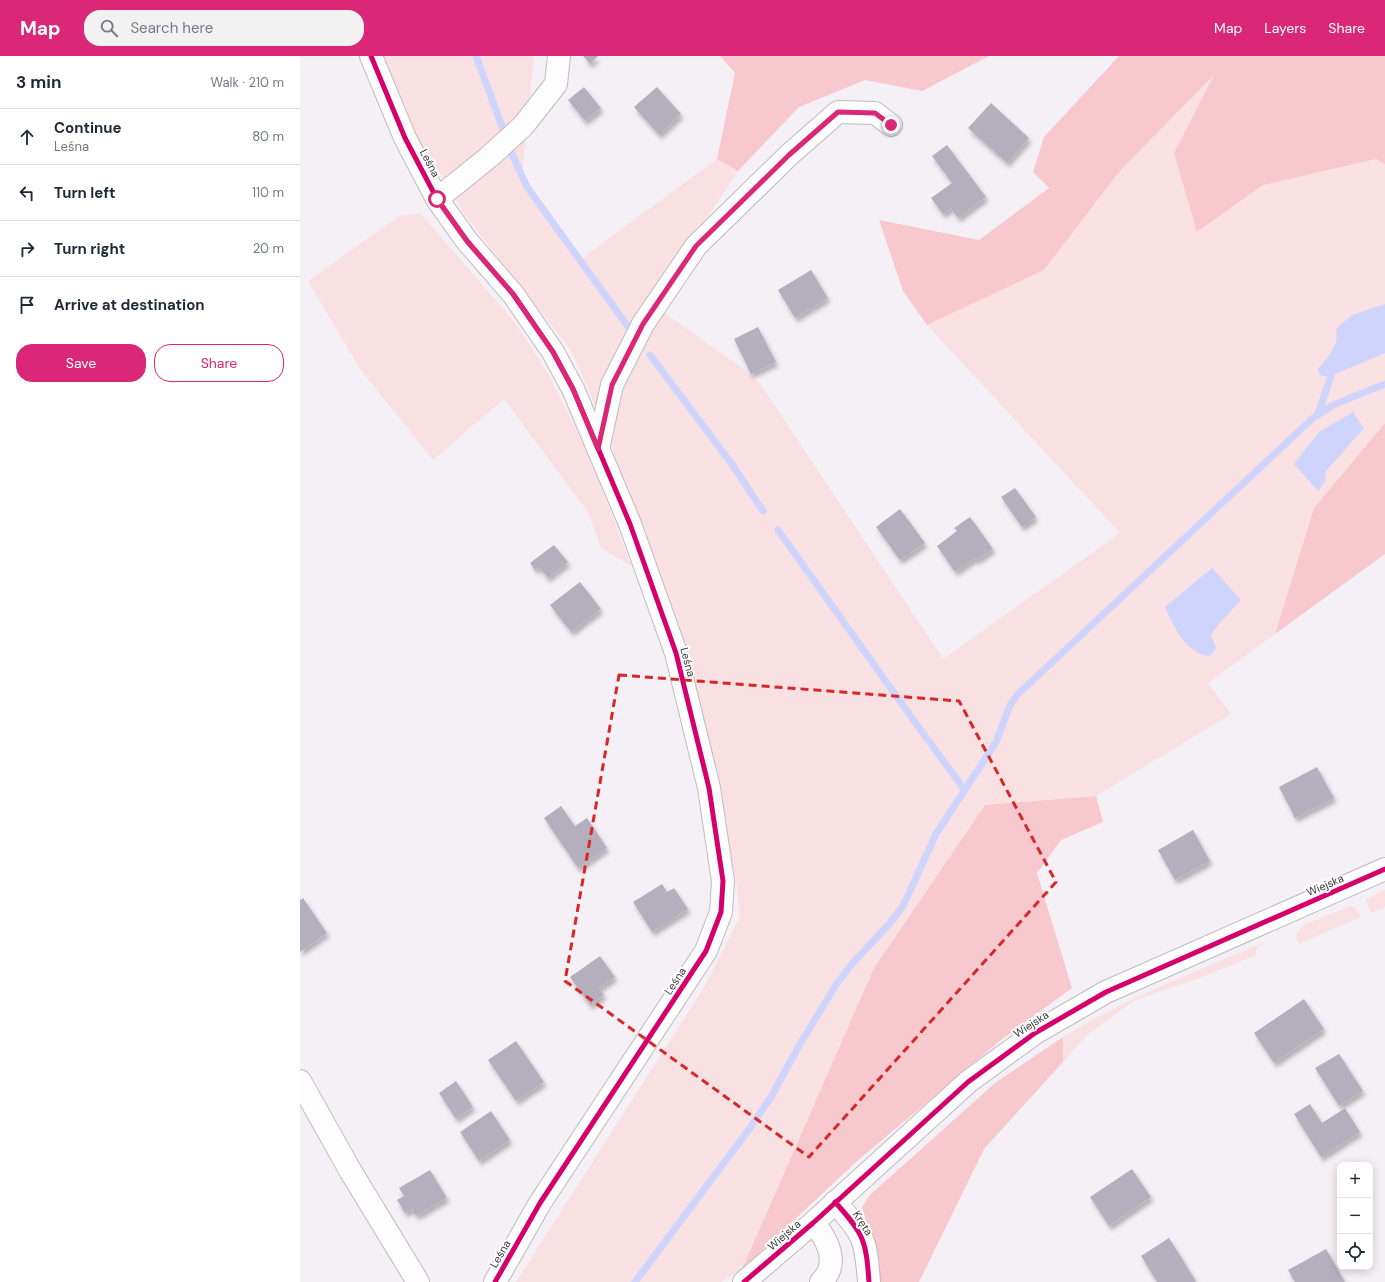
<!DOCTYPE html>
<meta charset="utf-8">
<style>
body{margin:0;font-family:"DM Sans",sans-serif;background:#f2f2f3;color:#1f2937}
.controls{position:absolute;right:12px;bottom:12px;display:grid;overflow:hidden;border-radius:8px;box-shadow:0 2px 10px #0003}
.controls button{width:36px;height:36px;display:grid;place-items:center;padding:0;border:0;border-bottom:1px solid #e0e1e3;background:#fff;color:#1f2937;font:20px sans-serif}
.stop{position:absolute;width:12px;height:12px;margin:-9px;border:3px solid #db2777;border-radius:50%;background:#fff}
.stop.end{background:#db2777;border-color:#fff;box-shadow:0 1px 4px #0008}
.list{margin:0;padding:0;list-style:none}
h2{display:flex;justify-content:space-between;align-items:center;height:52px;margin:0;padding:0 16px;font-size:17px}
h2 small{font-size:13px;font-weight:400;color:#747a83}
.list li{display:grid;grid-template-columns:26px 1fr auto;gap:12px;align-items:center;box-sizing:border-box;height:56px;padding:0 16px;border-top:1px solid #e0e1e3}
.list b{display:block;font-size:15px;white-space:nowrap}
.list p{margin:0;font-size:13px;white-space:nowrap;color:#747a83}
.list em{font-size:13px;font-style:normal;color:#747a83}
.actions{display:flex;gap:8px;padding:12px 16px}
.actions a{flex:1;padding:9px 0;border:1px solid #db2777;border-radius:16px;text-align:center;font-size:14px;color:#db2777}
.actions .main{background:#db2777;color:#fff}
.icon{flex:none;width:22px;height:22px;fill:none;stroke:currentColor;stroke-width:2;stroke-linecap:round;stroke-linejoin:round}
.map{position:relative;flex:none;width:1085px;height:1226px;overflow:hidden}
header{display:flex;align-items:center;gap:24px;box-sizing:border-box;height:56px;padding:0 20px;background:#db2777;color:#fff}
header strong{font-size:19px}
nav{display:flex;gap:22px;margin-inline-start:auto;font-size:14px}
.search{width:280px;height:36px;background:#f2f2f3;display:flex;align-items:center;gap:10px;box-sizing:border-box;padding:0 14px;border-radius:16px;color:#747a83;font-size:15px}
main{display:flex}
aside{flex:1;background:#fff}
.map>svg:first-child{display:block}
.green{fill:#f9e0e3}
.forest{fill:#f7c8cd}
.water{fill:#ced4fb}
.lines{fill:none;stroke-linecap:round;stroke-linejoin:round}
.stream{stroke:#ced4fb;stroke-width:7}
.building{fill:#b5aebc;filter:url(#shadow)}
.minor-casing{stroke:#bebabe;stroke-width:24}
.minor{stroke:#fefdfe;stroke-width:22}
.cycleway-casing{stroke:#fff;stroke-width:8}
.cycleway{stroke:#d6006c;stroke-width:5}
.route{stroke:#db2777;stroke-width:5}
.marked{fill:none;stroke:#d62828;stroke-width:3;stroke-dasharray:8 5;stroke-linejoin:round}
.labels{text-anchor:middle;stroke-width:4;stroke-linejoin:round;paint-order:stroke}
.street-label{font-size:11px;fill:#3a383a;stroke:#fff}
</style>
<header>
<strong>Map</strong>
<div class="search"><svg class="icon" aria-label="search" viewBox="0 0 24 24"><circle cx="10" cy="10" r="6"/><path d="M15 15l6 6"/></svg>Search here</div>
<nav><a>Map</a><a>Layers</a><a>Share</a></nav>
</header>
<main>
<aside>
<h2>3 min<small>Walk · 210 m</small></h2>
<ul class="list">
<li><svg class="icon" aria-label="ahead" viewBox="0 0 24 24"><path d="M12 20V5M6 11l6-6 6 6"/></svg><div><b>Continue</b><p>Leśna</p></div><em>80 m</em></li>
<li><svg class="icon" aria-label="left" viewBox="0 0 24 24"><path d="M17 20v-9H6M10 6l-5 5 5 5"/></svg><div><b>Turn left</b></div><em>110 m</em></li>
<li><svg class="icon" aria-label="right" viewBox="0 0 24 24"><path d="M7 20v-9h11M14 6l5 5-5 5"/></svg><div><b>Turn right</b></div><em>20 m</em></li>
<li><svg class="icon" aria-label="arrive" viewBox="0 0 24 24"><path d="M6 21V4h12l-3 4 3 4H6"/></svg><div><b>Arrive at destination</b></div></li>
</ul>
<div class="actions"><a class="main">Save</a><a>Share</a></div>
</aside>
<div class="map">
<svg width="1085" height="1226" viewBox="0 0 1085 1226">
<defs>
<filter id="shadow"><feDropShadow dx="2.5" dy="4.5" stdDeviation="2" flood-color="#0004"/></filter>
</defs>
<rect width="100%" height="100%" fill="#f5f0f5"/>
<g class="green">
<path d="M84 0H234L222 117 282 202 417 103 438 115 350 247 451 318 464 333 643 603 820 477 627 269 744 214 819 116 915 18 897 176 963 129 1077 103 1085 108V367L1014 452 975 578 908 627 931 658 796 740 685 749 574 912 442 1213 421 1226H216L403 933 440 861 436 823 310 384 271 294 165 159 112 73Z"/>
<path d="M120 157 216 268 248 318 290 401 331 510 301 492 288 456 204 343 133 404 60 313 8 225 99 160Z"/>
<path d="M1085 834V851L1071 857 1066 845 1067 843Z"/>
<path d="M1050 850 1056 853 1061 861 999 888 995 880 1004 869Z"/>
<path d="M962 887 963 888 957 891 956 899 905 920 835 944 787 979 763 1006V981C826 942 895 916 962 887Z"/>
</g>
<g class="forest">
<path d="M420 0H689L622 35 565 24 499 51 438 115 417 103 435 17Z"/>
<path d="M819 0H1085V108L1076 103 963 129 897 176 874 97 914 19 819 116 744 214 627 269 603 235 579 164 679 184 749 132 733 116 744 81Z"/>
<path d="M1085 367V498L975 578 1014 452Z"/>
<path d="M796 740 803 766 761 784 737 817 772 932 701 984 556 1106 442 1213 574 912 685 749Z"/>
<path d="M763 981V1006L684 1093 619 1226H579L570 1177 562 1151 570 1139 695 1027Z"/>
</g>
<g class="water">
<path d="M1085 248V297L1028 321 1020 319 1018 313C1028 301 1040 289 1036 273L1052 259Z"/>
<path d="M1053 356 1064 372 1026 415 1025 426 1018 435 994 408 1019 376Z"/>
<path d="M912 512 941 544 918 569 911 579 916 592 910 600C886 598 874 571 865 551Z"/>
</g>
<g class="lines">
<g class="stream">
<path d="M176 0 204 76"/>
<path d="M212 98 227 131 329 272"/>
<path d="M350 299 431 407 463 455"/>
<path d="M1018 358 1031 320"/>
<path d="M478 474 617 669 664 733"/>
<path d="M335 1226 450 1072 471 1041 500 988 536 929 551 909 590 867 603 850 636 778 696 686 710 649 717 639 1013 362 1033 349 1085 328"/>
</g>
</g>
<g class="building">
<path d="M283 0H298L290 8Z"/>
<path d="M284 31 301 52 285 65 268 44Z"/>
<path d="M357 31 381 58 359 79 334 51Z"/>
<path d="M691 47 729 82 707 107 668 72Z"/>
<path d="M647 89 686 141 658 162 651 152 643 158 631 142 652 127 632 100Z"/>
<path d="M511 214 528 242 495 262 478 234Z"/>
<path d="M458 271 476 306 451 318 434 283Z"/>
<path d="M715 432 736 461 722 471 701 441Z"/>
<path d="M600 453 625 487 600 504 576 471Z"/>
<path d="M670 461 693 493 677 504 675 502 655 516 637 490 657 475 654 472Z"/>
<path d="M254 489 268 506 248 522 239 511 235 514 230 507Z"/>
<path d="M280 526 301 553 271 576 250 549Z"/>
<path d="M1017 711 1034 742 995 762 979 731Z"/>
<path d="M261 750 275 770 287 762 307 792 278 812 244 762Z"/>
<path d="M893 774 910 805 875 824 858 794Z"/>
<path d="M362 828 367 836 374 832 388 853 352 876 333 846Z"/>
<path d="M3 842 27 877 0 896V844Z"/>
<path d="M300 900 315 921 299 932 304 939 290 949 270 921Z"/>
<path d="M1004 943 1024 973 974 1007 954 977Z"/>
<path d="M216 985 244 1026 216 1045 188 1004Z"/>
<path d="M1039 998 1063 1035 1039 1050 1015 1012Z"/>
<path d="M156 1025 173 1051 156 1063 139 1037Z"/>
<path d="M1010 1048 1022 1067 1045 1052 1060 1076 1021 1101 994 1058Z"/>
<path d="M191 1055 210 1084 179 1105 160 1076Z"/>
<path d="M832 1113 851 1141 809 1170 790 1141Z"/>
<path d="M130 1114 147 1142 116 1160 112 1153 105 1157 97 1144 104 1140 99 1132Z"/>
<path d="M869 1182 896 1225 894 1226H857L841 1200Z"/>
<path d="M1026 1193 1045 1226H995L988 1214Z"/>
</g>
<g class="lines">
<g class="minor-casing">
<g id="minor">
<path d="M71 0 105 82 137 143 167 185 213 238 253 296 273 333 330 468 376 597 409 732 423 825 421 856 406 895 240 1147 195 1226"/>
<path d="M137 143 189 101 223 70 256 28 259 0"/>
<path d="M298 393 312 329 343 268 396 190 489 99 538 56 575 57 591 69"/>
<path d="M0 1025 51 1116 118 1226"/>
<path d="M535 1146C564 1178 566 1184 569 1226"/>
<path d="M513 1167C528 1183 540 1208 521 1226"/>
<path d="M444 1226 513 1167 668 1026 735 977 806 936 1085 813"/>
</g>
</g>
<use href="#minor" class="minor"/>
<g class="cycleway-casing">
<g id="cycleway">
<path d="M71 0 105 82 137 143 167 185 213 238 253 296 273 333 330 468 376 597 409 732 423 825 421 856 406 895 240 1147 195 1226"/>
<path d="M535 1146C564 1178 566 1184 569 1226"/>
<path d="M444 1226 513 1167 668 1026 735 977 806 936 1085 813"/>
</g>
</g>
<use href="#cycleway" class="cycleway"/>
</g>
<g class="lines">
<path class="route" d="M137 143 167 185 213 238 253 296 273 333 298 393 312 329 343 268 396 190 489 99 538 56 575 57 591 69"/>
</g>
<path class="marked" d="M319 619 659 645 756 826 509 1101 265 925Z"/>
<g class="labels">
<g class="street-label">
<text transform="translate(130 107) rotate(62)" y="4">Leśna</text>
<text transform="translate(388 606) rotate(75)" y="4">Leśna</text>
<text transform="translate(1025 829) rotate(-23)" y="4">Wiejska</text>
<text transform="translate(375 925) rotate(-57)" y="4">Leśna</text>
<text transform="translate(731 968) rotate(-33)" y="4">Wiejska</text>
<text transform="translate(563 1167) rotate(58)" y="4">Kręta</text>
<text transform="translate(484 1179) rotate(-41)" y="4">Wiejska</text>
<text transform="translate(200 1198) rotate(-60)" y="4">Leśna</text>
</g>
</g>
</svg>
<div class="controls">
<button>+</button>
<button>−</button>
<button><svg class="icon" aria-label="locate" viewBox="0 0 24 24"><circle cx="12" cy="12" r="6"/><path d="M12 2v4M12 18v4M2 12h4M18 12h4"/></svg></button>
</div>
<div class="stop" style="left:137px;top:143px"></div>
<div class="stop end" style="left:591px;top:69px"></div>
</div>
</main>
